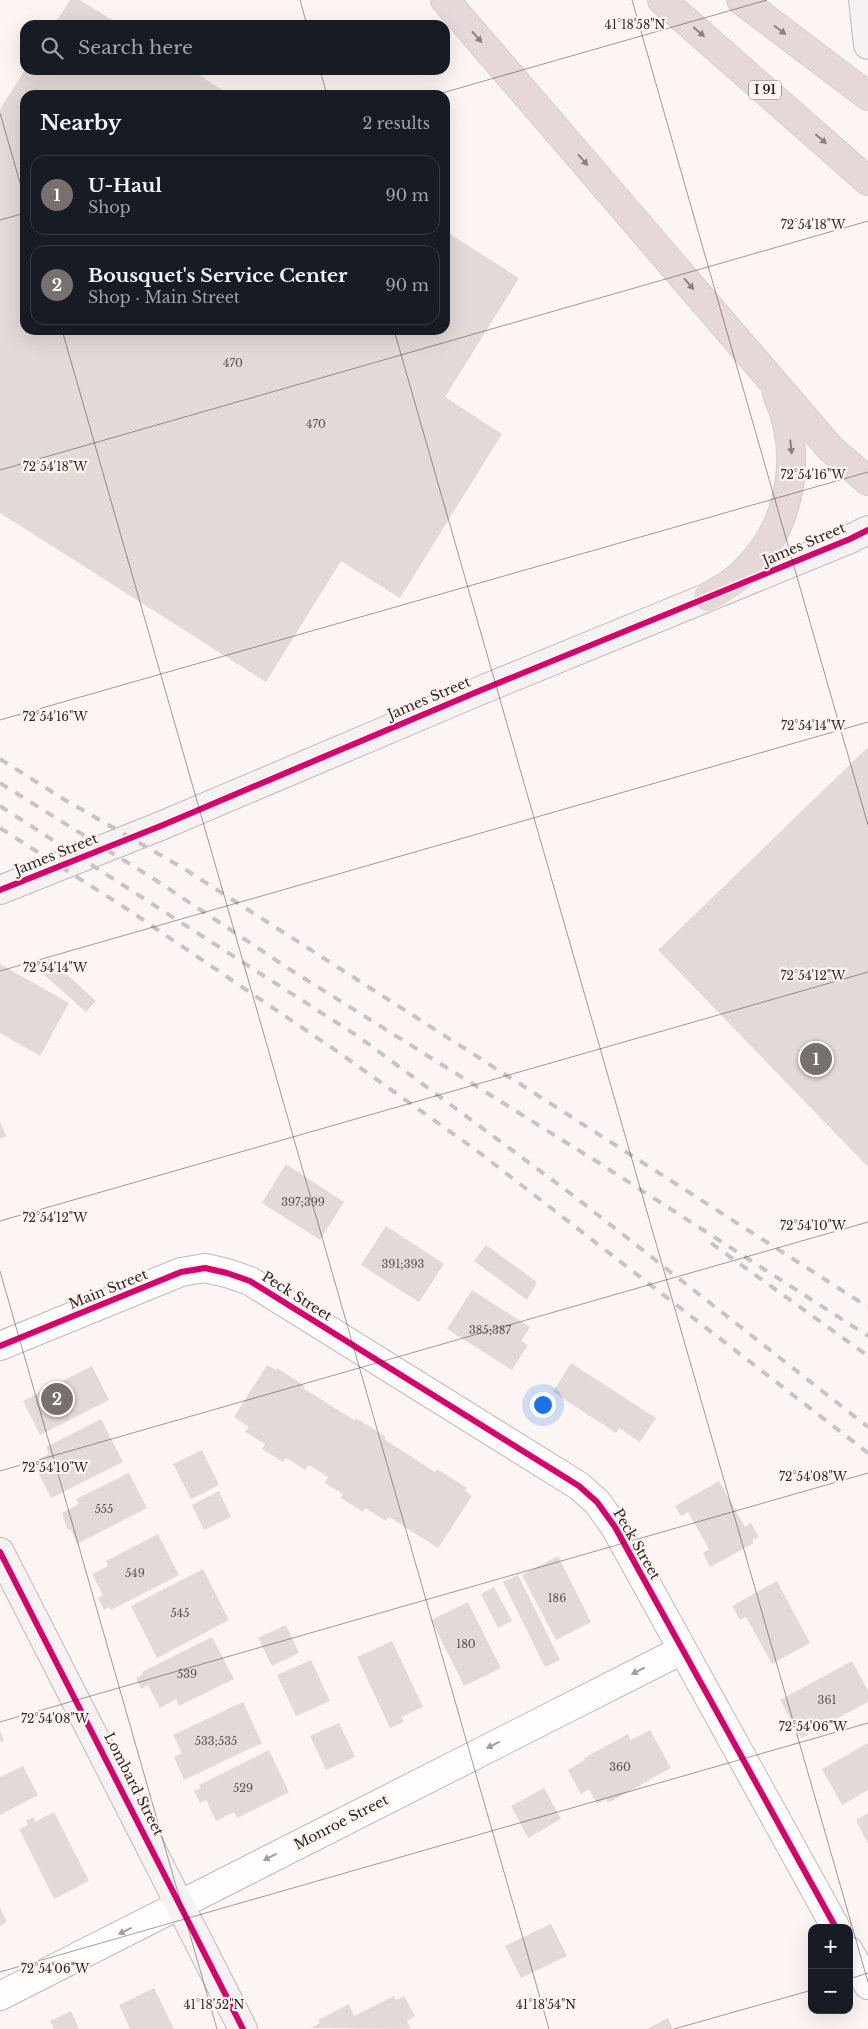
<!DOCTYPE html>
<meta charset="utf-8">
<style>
body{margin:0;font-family:"Libre Baskerville",serif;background:#20242c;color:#f1f3f6}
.controls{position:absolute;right:15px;bottom:15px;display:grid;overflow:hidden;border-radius:10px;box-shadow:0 5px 20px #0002}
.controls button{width:45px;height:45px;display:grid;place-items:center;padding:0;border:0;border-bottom:1px solid #363941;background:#171b24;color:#f1f3f6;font:25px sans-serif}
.you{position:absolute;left:542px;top:1404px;width:18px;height:18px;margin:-12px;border:4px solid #fff;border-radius:50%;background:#1a73e8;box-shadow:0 0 0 8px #1a73e833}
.badge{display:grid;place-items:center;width:32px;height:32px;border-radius:50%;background:#78706d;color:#fff;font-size:16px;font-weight:700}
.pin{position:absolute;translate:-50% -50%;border:2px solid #fff;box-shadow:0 1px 5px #0006}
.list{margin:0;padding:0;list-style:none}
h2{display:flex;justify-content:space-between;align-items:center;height:65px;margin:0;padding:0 20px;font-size:21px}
h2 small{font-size:16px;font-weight:400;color:#9ea1a6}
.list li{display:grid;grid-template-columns:32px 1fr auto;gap:15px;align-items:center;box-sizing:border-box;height:80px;margin:0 10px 10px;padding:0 10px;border:1px solid #363941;border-radius:15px}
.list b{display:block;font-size:19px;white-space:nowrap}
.list p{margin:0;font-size:16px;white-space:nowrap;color:#9ea1a6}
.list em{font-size:16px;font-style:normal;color:#9ea1a6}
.icon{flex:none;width:28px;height:28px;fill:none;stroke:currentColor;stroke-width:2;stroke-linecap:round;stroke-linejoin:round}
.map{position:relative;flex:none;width:868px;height:2029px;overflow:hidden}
.search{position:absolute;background:#171b24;box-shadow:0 5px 20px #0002;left:20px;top:20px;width:430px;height:55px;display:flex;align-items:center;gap:12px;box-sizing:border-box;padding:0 18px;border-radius:15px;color:#9ea1a6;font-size:19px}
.panel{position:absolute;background:#171b24;box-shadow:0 5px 20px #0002;left:20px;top:90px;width:430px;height:245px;border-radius:15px}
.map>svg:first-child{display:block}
.pier{fill:#fcf5f4}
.building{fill:#e2dad7}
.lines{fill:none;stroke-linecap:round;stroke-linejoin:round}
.street-casing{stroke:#c1b9b7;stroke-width:30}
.secondary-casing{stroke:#c1b9b7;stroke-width:30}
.highway-casing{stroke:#d5d0cf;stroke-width:30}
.street{stroke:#fffefd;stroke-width:28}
.secondary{stroke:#f7f2f2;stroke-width:28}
.highway{stroke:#e6d7d9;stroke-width:28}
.rail{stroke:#c6c4c4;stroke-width:4;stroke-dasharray:9 9;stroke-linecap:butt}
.cycleway-casing{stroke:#fff4f0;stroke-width:9}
.cycleway{stroke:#d6006c;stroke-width:6}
.oneway{fill:#8c807e}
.oneway2{fill:#a29e9b}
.ticks{fill:none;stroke:#312824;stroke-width:1;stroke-opacity:0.45}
.labels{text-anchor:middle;stroke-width:4.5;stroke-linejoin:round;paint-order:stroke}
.number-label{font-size:11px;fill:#5d5451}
.shield{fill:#fff4f0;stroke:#6f6561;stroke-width:1}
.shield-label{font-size:12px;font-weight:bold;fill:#312824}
.street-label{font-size:14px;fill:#312824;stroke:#fff4f0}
.ticks-label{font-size:12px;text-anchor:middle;fill:#312824;stroke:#fff4f0;stroke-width:4.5;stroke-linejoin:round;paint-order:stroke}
</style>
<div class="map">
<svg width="868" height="2029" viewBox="0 0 868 2029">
<rect width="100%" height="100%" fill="#fcf5f4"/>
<path class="pier" d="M586 0H789L811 18 810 0H868V67L803 76 751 109 693 83 610 23Z"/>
<g class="building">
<path d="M70 0H80L120 25H54Z"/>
<path d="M25 70H191L230 95H25V330H445V231L519 278 445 397 502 434 400 598 341 561 266 682 0 513V109Z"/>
<path d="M868 747V1167L658 950Z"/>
<path d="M49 958 96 1001 86 1012 41 972 40 969Z"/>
<path d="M0 964 69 1003 40 1056 0 1033Z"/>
<path d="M0 1122 6 1136 0 1139Z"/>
<path d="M286 1164 344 1202 320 1240 262 1203Z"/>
<path d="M386 1226 444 1264 419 1302 361 1265Z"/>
<path d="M486 1245 537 1282 527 1300 474 1261Z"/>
<path d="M472 1290 530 1327 521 1341 528 1345 512 1370 447 1329Z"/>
<path d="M571 1363 656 1418 640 1442 619 1428 616 1433 553 1392Z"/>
<path d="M267 1365 276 1370 277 1368 305 1386 303 1388 354 1420 356 1418 386 1437 384 1439 435 1472 437 1469 467 1488 465 1491 472 1496 438 1548 389 1517 386 1521 365 1508 363 1512 341 1498 343 1494 325 1483 328 1477 309 1465 305 1470 286 1458 283 1462 262 1449 265 1444 245 1432 249 1427 234 1417Z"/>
<path d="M92 1366 109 1400 40 1435 23 1401Z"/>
<path d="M101 1419 123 1462 51 1498 33 1462 49 1454 46 1447Z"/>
<path d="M202 1450 219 1485 191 1499 173 1464Z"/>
<path d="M129 1473 147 1508 77 1544 71 1530 67 1529 62 1513 79 1504 76 1499Z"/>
<path d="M719 1481 745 1527 751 1523 759 1537 752 1540 754 1543 710 1567 703 1553 709 1549 688 1512 681 1516 675 1506Z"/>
<path d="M219 1491 231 1517 204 1530 192 1505Z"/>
<path d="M158 1534 179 1575 111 1610 109 1607 104 1610 98 1598 103 1595 92 1574 108 1566 106 1561Z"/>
<path d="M558 1556 591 1622 556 1640 522 1575Z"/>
<path d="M203 1569 229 1620 157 1658 131 1606Z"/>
<path d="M518 1575 560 1660 545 1667 503 1582Z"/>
<path d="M777 1581 810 1643 772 1664 746 1617 740 1620 732 1606Z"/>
<path d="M494 1587 512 1621 498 1628 481 1594Z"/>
<path d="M468 1602 501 1668 464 1686 431 1620Z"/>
<path d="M286 1625 299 1653 272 1666 258 1638Z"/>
<path d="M212 1637 234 1679 179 1706 176 1699 160 1708 148 1685 141 1689 136 1678 143 1674 142 1672Z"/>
<path d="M392 1641 423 1707 401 1717 404 1722 390 1728 357 1657Z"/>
<path d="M311 1660 330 1701 296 1716 277 1675Z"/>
<path d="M852 1661 868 1691V1702L801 1738 780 1700Z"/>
<path d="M243 1702 262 1743 184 1780 174 1757 182 1753 173 1735Z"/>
<path d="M339 1723 355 1757 326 1770 310 1736Z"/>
<path d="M650 1730 671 1768 608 1803 606 1799 597 1804 589 1789 581 1794 568 1770 585 1760 584 1758 628 1734 631 1740Z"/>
<path d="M0 1731 4 1740 0 1742Z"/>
<path d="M868 1743V1790L842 1805 822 1769Z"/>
<path d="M269 1750 289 1792 237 1818 234 1812 216 1821 206 1800 200 1803 194 1791 201 1788 199 1785Z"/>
<path d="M23 1766 38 1795 0 1815V1777Z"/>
<path d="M544 1788 561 1819 528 1838 511 1806Z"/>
<path d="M54 1812 89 1881 54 1899 19 1829 28 1825 26 1821 33 1817 35 1822Z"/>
<path d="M868 1813V1844L856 1820Z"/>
<path d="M0 1908 7 1922 0 1926Z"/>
<path d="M551 1924 567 1956 521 1978 505 1946Z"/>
<path d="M154 1988 174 2029H130L119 2005Z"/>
<path d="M394 1996 396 2000 404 1996 415 2016 407 2021 411 2029 311 2028 320 2023 318 2020 349 2004 354 2016Z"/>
<path d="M71 2011 79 2029H54L50 2021Z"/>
<path d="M668 2018 673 2029H647Z"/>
</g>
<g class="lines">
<g class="street-casing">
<g id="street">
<path d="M0 1346 181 1272 205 1268 227 1273 250 1281 579 1486 597 1502 615 1527 836 1928"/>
<path d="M849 1951 868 1985"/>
<path d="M0 1996 682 1650"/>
</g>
</g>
<g class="secondary-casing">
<g id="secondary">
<path d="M863 0 868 45"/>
<path d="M0 890 163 825 479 691 850 539 868 530"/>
<path d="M0 1552 243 2029"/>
</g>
</g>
<g class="highway-casing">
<g id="highway">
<path d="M445 0 830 448 868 481"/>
<path d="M662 0 868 181"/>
<path d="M741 0 868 96"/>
<path d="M708 597C722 589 737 581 748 568 793 522 803 452 777 394"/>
</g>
</g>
<use href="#street" class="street"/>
<use href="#secondary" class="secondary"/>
<use href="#highway" class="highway"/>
<g class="rail">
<path d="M0 759 65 800 183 868 868 1307"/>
<path d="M0 783 157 881 294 972 599 1163 868 1336"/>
<path d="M0 806 359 1037 570 1193 868 1427"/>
<path d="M0 828 124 907 338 1052 476 1150 868 1453"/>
<path d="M711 1243 868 1356"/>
</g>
<g class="cycleway-casing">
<g id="cycleway">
<path d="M0 890 163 825 479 691 850 539 868 530"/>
<path d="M0 1346 181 1272 205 1268 227 1273 250 1281 579 1486 597 1502 615 1527 836 1928"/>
<path d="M0 1552 243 2029"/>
</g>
</g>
<use href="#cycleway" class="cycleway"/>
</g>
<defs><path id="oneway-solid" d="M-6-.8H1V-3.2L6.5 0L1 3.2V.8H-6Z" transform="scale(1.25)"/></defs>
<g class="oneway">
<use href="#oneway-solid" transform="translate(780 30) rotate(37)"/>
<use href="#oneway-solid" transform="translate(699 32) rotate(41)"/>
<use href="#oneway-solid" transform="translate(477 37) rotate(49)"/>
<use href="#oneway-solid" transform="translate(821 139) rotate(41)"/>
<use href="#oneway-solid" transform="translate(583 160) rotate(49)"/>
<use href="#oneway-solid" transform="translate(689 284) rotate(49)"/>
<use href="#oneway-solid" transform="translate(791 447) rotate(84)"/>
</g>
<g class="oneway2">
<use href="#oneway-solid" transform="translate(638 1671) rotate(153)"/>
<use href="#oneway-solid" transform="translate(493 1745) rotate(153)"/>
<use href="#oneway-solid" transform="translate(270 1857) rotate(153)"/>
<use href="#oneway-solid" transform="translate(125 1931) rotate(153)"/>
</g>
<path class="ticks" d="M300 0 307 25M632 0 868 825M320 70 327 95M435 95 767 0M0 113 25 200M0 220 25 213M62 330 549 2029M394 330 868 1982M0 470 868 221M0 720 868 472M0 971 868 722M0 1221 868 972M0 1271 217 2029M0 1471 868 1222M0 1722 868 1473M0 1972 868 1723M849 1979 868 1973M674 2029 812 1990"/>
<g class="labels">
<g class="number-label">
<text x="233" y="367">470</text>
<text x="316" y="428">470</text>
<text x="303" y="1206">397;399</text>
<text x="403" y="1268">391;393</text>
<text x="490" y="1334">385;387</text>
<text x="104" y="1513">555</text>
<text x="135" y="1577">549</text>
<text x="557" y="1602">186</text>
<text x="180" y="1617">545</text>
<text x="466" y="1648">180</text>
<text x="187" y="1678">539</text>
<text x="827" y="1704">361</text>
<text x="216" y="1745">533;535</text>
<text x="620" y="1771">360</text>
<text x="243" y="1792">529</text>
</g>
<rect class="shield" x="749" y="80.5" width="32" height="19" rx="4"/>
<g class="shield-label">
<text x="765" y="94">I 91</text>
</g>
<g class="street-label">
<text transform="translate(804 544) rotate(-23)" y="5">James Street</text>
<text transform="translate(429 698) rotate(-23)" y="5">James Street</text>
<text transform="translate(56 854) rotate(-22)" y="5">James Street</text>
<text transform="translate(108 1289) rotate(-22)" y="5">Main Street</text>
<text transform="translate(297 1296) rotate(32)" y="5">Peck Street</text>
<text transform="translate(637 1544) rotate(60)" y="5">Peck Street</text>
<text transform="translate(134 1784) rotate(63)" y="5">Lombard Street</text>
<text transform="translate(341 1822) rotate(-27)" y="5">Monroe Street</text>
</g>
</g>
<g class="ticks-label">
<text x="635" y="29">41°18'58"N</text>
<text x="813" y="229">72°54'18"W</text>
<text x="55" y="471">72°54'18"W</text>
<text x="813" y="479">72°54'16"W</text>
<text x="55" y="721">72°54'16"W</text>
<text x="813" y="730">72°54'14"W</text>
<text x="55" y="972">72°54'14"W</text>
<text x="813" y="980">72°54'12"W</text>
<text x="55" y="1222">72°54'12"W</text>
<text x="813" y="1230">72°54'10"W</text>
<text x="55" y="1472">72°54'10"W</text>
<text x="813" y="1481">72°54'08"W</text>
<text x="55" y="1723">72°54'08"W</text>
<text x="813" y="1731">72°54'06"W</text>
<text x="55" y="1973">72°54'06"W</text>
<text x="214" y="2009">41°18'52"N</text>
<text x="546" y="2009">41°18'54"N</text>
</g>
</svg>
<div class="controls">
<button>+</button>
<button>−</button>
</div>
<div class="you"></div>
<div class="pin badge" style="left:816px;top:1059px">1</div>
<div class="pin badge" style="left:57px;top:1399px">2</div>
<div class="search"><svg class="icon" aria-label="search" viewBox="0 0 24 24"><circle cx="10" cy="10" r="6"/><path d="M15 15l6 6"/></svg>Search here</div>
<section class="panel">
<h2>Nearby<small>2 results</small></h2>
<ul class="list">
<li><span class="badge">1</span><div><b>U-Haul</b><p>Shop</p></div><em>90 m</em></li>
<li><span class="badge">2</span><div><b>Bousquet's Service Center</b><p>Shop · Main Street</p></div><em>90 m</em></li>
</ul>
</section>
</div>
